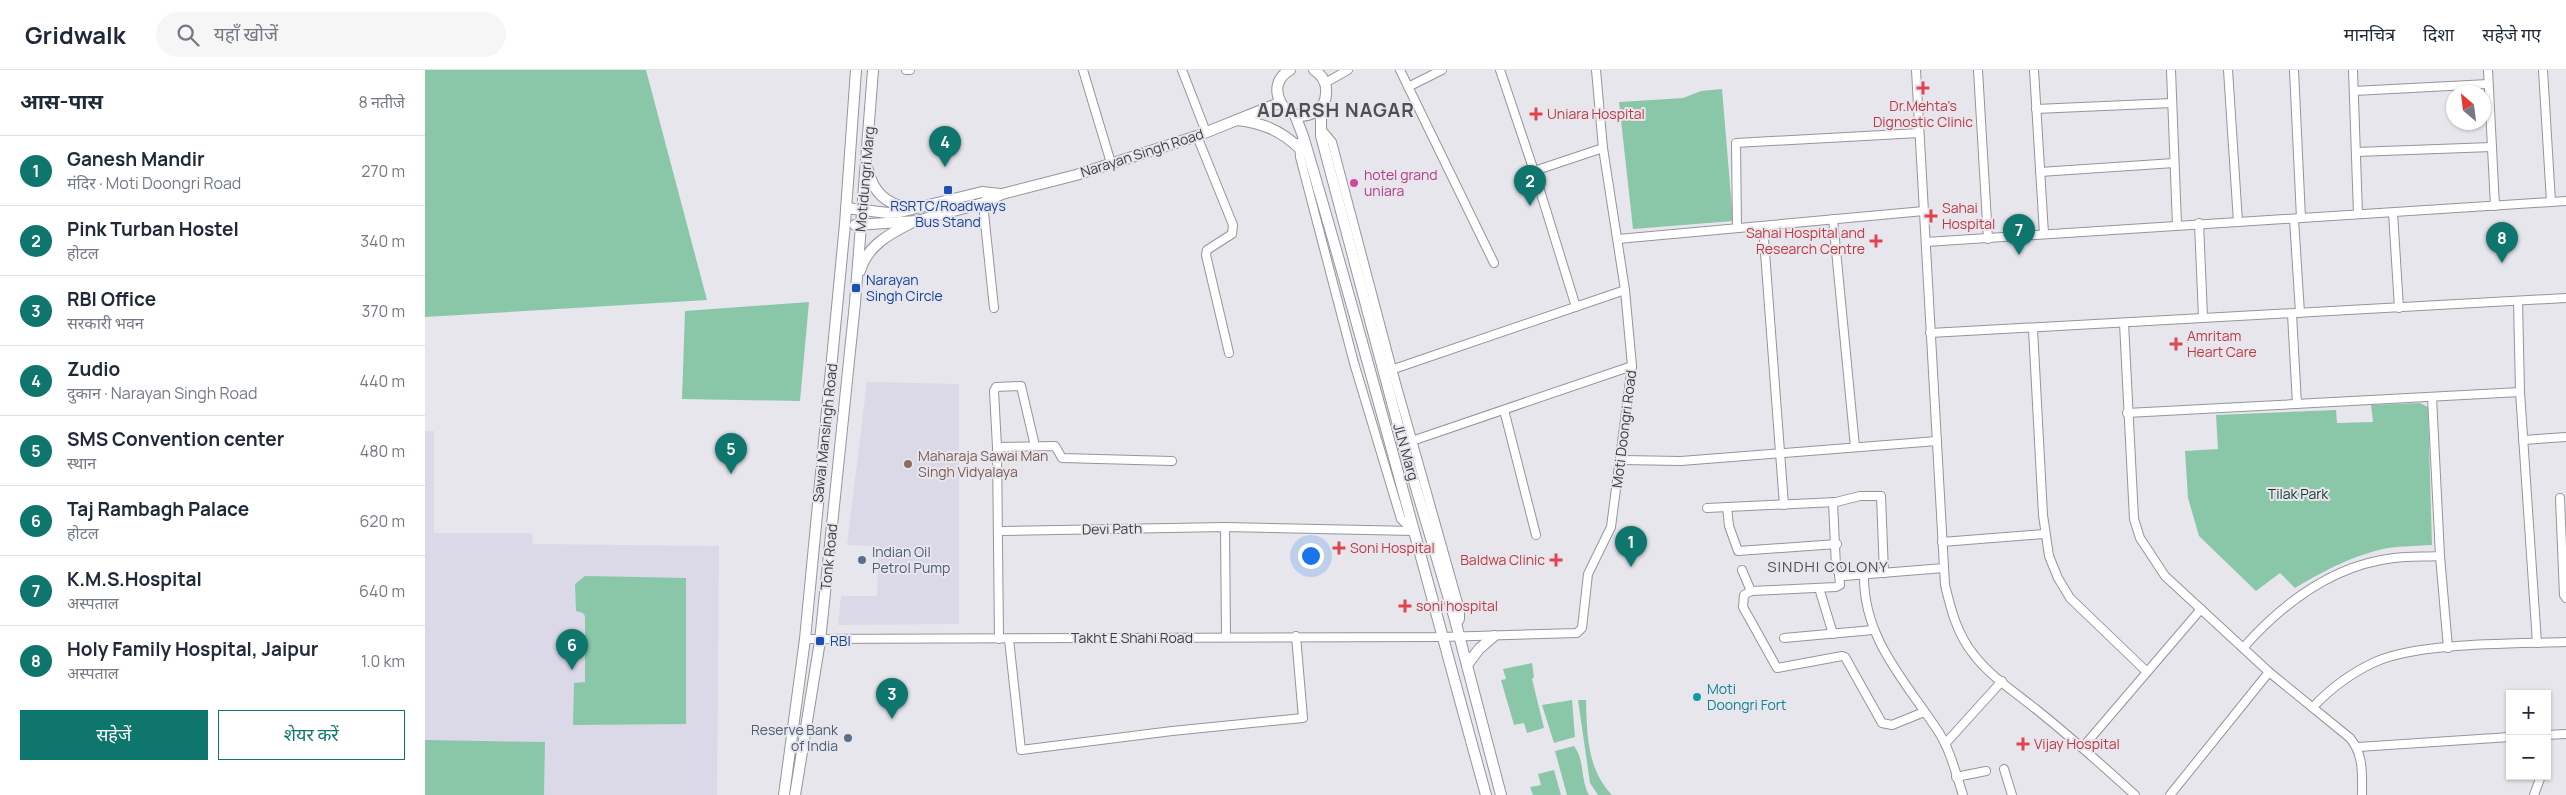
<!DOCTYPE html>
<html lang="hi">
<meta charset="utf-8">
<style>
body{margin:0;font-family:Manrope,"Noto Sans Devanagari",sans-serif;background:#f6f6f7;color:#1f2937}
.controls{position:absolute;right:15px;bottom:15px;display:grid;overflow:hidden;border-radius:0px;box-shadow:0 1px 4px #0004}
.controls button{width:45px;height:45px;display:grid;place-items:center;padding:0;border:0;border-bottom:1px solid #e0e1e3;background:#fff;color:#1f2937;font:25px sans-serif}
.compass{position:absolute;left:2021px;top:15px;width:45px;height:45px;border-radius:50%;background:#fff;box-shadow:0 1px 4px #0004;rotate:332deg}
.you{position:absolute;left:885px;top:485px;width:18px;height:18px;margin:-12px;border:4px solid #fff;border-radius:50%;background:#1a73e8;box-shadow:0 0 0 8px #1a73e833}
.badge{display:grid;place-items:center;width:32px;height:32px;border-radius:50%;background:#0f766e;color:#fff;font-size:16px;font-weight:700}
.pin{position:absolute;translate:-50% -41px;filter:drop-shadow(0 1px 2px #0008)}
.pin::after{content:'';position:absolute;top:26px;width:18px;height:15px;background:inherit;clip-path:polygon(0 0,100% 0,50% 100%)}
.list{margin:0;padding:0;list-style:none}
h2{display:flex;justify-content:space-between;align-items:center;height:65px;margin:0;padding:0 20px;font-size:21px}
h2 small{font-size:16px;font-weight:400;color:#747a83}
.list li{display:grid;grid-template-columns:32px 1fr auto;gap:15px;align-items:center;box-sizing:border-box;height:70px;padding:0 20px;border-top:1px solid #e0e1e3}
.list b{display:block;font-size:19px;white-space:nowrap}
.list p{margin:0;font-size:16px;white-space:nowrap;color:#747a83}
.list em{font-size:16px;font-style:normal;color:#747a83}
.actions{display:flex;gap:10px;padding:15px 20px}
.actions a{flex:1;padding:11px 0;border:1px solid #0f766e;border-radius:0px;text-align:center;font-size:18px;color:#0f766e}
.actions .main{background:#0f766e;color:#fff}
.icon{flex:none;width:28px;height:28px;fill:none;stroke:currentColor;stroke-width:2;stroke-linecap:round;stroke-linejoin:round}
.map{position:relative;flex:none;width:2141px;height:725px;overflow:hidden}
header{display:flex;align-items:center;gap:30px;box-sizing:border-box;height:70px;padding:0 25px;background:#fff;border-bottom:1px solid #e0e1e3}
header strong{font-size:24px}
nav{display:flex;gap:28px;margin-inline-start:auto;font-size:18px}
.search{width:350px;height:45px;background:#f6f6f7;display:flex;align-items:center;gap:12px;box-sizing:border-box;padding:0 18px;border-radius:28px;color:#747a83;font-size:19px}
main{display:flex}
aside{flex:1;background:#fff}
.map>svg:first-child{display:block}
.built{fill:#dbd8e7}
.green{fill:#8ac7a9}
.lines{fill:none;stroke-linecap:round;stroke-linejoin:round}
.minor-casing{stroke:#96949b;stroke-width:10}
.major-casing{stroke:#96949b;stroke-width:12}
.minor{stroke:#fff;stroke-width:8}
.major{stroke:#fff;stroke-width:10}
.health-dot{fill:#e0444e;stroke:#e8e6ed;stroke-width:2}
.hotel-dot{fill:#d1479c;stroke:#e8e6ed;stroke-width:2}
.transit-dot{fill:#1a4fb4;stroke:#e8e6ed;stroke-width:2}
.education-dot{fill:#8d6e63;stroke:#e8e6ed;stroke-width:2}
.service-dot{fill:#5c6f8a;stroke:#e8e6ed;stroke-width:2}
.culture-dot{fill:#0f9aa8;stroke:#e8e6ed;stroke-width:2}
.labels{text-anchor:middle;stroke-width:4;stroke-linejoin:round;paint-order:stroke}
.health-label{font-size:14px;fill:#be3a42;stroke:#e8e6ed;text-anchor:start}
.street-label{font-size:14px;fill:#3c3b3e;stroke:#e8e6ed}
.hotel-label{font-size:14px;fill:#b23c85;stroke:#e8e6ed;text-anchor:start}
.transit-label{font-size:14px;fill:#164399;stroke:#e8e6ed;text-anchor:start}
.education-label{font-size:14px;fill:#785e54;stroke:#e8e6ed;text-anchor:start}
.park-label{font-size:14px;fill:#173628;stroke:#e8e6ed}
.service-label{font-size:14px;fill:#4e5e75;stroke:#e8e6ed;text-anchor:start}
.culture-label{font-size:14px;fill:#0d838f;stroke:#e8e6ed;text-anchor:start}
.neighbourhood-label{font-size:15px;letter-spacing:1px;fill:#504f55;stroke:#e8e6ed}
.district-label{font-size:19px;font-weight:bold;letter-spacing:1px;fill:#504f55;stroke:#e8e6ed}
</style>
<header>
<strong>Gridwalk</strong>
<div class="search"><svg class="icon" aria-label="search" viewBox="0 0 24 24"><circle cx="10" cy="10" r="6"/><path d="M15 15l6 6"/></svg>यहाँ खोजें</div>
<nav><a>मानचित्र</a><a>दिशा</a><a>सहेजे गए</a></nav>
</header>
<main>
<aside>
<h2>आस-पास<small>8 नतीजे</small></h2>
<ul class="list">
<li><span class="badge">1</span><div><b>Ganesh Mandir</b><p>मंदिर · Moti Doongri Road</p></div><em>270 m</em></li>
<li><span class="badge">2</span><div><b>Pink Turban Hostel</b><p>होटल</p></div><em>340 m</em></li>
<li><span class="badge">3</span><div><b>RBI Office</b><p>सरकारी भवन</p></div><em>370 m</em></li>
<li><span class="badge">4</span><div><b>Zudio</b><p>दुकान · Narayan Singh Road</p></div><em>440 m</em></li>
<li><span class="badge">5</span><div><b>SMS Convention center</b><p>स्थान</p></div><em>480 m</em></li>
<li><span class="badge">6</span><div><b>Taj Rambagh Palace</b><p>होटल</p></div><em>620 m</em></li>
<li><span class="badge">7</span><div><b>K.M.S.Hospital</b><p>अस्पताल</p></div><em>640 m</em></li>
<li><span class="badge">8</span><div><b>Holy Family Hospital, Jaipur</b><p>अस्पताल</p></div><em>1.0 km</em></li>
</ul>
<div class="actions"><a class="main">सहेजें</a><a>शेयर करें</a></div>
</aside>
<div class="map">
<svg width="2141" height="725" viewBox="0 0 2141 725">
<rect width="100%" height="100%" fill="#e8e6ed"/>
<g class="built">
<path d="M442 312 534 314V554L413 555 416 526H452L454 476 422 475Z"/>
<path d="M0 361H9V463H107L108 474 294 476 292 725H0Z"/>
</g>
<g class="green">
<path d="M0 0H221L282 230 0 247Z"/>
<path d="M1297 19 1308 151 1208 159 1194 32 1258 28 1276 21Z"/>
<path d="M384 232 375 331 257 329 260 241Z"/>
<path d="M1995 333 2003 337 2007 475C1992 476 1978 476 1963 478 1931 484 1898 501 1870 518L1855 503 1831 521 1774 466 1763 428 1760 381 1793 379 1791 345 1911 340 1912 353 1948 352 1946 335Z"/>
<path d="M160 506 261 508V654L148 655 149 613 160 612V546L158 543 151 541 150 514Z"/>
<path d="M1107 593 1109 607 1107 609 1119 658 1102 663 1099 653 1089 655 1076 610 1081 609 1078 599Z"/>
<path d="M1147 630 1150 667 1129 673 1117 635Z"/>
<path d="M1153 630H1161C1162 664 1162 699 1187 725H1173L1165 713Z"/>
<path d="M0 670 120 672 119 725H0Z"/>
<path d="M1149 676C1160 690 1155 709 1164 725H1142L1130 681Z"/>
<path d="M1129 700 1136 725H1108L1105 717 1116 715 1113 704Z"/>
</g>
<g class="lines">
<g class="minor-casing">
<g id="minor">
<path d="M481 0H485"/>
<path d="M658 0 686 93"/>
<path d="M757 0 781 62"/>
<path d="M975 0 1069 193"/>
<path d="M1075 0 1109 101 1151 237"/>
<path d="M1491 0 1520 515C1526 540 1532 564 1549 585 1565 606 1591 623 1612 640 1646 667 1678 696 1710 725"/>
<path d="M1553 0 1563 169"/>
<path d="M1609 0 1619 164"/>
<path d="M1746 0 1752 155"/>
<path d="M1803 0 1813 152"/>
<path d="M1869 0 1876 148"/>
<path d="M1928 0 1933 144"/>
<path d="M2063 0 2070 136"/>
<path d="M2118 0 2126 132"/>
<path d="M900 13 923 0"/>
<path d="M983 17 1017 0"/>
<path d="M1929 21 2063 14"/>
<path d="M1611 39 1747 33"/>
<path d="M896 59 907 72 967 299 1035 540V549L1031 556"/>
<path d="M772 66 808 155 807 164 782 180 781 185 804 283"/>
<path d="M874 73 875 87 929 293 976 449 989 461"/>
<path d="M1931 82 2067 77"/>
<path d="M1109 101 1178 78"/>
<path d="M1615 102 1749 93"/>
<path d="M558 133 569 238"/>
<path d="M1968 143 1974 238"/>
<path d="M1408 149 1430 377"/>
<path d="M1869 149 1875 243"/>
<path d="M1774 153 1778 247"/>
<path d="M1338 156 1359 435"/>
<path d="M1312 158 1311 73 1494 63"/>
<path d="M1193 169 1499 141"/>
<path d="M1501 172 2141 131"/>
<path d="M2093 231 2095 322 2112 573"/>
<path d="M1867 244 1872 334"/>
<path d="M1699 253 1709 449 1715 468 1740 506 1844 602 1925 668C1939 685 1937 704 1937 725"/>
<path d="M1608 259 1618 445 1624 486 1633 508 1645 528 1722 602"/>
<path d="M1505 263 2141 228"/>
<path d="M963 301 1200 220"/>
<path d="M2007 327 2015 486 2023 578"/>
<path d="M1079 340 1111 465"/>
<path d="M1702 343 2095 322"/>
<path d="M2098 370 2141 367"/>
<path d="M984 372 1207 296"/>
<path d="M572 377 630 376 637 388 747 391"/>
<path d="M1196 390 1256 391 1512 371"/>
<path d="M2135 428 2139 525 2141 528"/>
<path d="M1408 432 1411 497 1414 504 1419 506 1519 498"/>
<path d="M1302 437 1304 456 1313 481 1412 474"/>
<path d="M1282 438 1411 432 1435 426H1456L1459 503"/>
<path d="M800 457 801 567"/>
<path d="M574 461 800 457 989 461"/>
<path d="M1517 472 1619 464"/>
<path d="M1317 500 1326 521 1319 525 1318 537 1352 598 1417 586 1420 587 1457 653 1467 655 1499 642"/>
<path d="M1439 505C1438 568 1480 611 1513 661 1525 679 1531 704 1538 725"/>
<path d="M1394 518 1408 564"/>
<path d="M1326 521 1411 517 1415 515 1414 504"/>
<path d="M1359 568 1448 560"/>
<path d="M380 569 1016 567 1152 563 1157 558 1163 504 1186 457 1207 296 1200 220 1178 78 1171 0"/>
<path d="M574 569 572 377 569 321 571 317 596 316 610 376"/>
<path d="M584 569 596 680 747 661 878 648 871 566"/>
<path d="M1818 578C1857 534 1908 495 1969 488 1984 486 2000 487 2015 486"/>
<path d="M1888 637C1906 618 1926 603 1950 592 1993 572 2091 574 2141 572"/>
<path d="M2122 665 2141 664"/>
<path d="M1520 674 1577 611"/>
<path d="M1658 677 1776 539"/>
<path d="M1933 677 2085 667"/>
<path d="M1579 699 1587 725"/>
<path d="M1531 707 1561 701"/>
<path d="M1745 725 1844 602"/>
<path d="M2109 725 2116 706"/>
</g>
</g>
<g class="major-casing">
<g id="major">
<path d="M865 0C836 16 862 58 890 42 897 38 901 31 901 23 902 13 897 5 889 0"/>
<path d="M896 36V66L978 374 1029 546 1076 725"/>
<path d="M870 45 878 66C943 284 1000 505 1061 725"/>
<path d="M812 50C837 53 855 60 873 77"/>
<path d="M443 100C449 124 461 133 484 139"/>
<path d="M421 138 463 143 475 142 557 122 575 124"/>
<path d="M430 155 492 151 558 133 577 124 651 105 772 66 854 33"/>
<path d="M435 201C442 176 464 164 486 153"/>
<path d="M1042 595 1054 579 1069 566"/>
<path d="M359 725 380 569 420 154 431 0"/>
<path d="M370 725 395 571 430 233 448 0"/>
</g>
</g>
<use href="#minor" class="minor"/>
<use href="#major" class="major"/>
</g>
<g class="health-dot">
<path d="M1495.5 10.5h5v5h5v5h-5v5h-5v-5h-5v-5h5z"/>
<path d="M1108.5 36.5h5v5h5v5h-5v5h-5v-5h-5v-5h5z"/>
<path d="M1503.5 138.5h5v5h5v5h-5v5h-5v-5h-5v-5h5z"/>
<path d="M1448.5 163.5h5v5h5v5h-5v5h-5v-5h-5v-5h5z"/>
<path d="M1748.5 266.5h5v5h5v5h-5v5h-5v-5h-5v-5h5z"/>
<path d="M911.5 470.5h5v5h5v5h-5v5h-5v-5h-5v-5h5z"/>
<path d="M1128.5 482.5h5v5h5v5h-5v5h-5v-5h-5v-5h5z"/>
<path d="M977.5 528.5h5v5h5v5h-5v5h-5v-5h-5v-5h5z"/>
<path d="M1595.5 666.5h5v5h5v5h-5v5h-5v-5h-5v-5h5z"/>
</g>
<circle class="hotel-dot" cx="929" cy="113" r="5"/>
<g class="transit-dot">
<rect x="518" y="115" width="10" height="10" rx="2.5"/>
<rect x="426" y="213" width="10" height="10" rx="2.5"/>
<rect x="390" y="566" width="10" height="10" rx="2.5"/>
</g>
<circle class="education-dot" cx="483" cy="394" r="5"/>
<g class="service-dot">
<circle cx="437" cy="490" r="5"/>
<circle cx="423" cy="668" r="5"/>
</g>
<circle class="culture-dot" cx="1272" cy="627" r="5"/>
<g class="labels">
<g class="health-label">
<text x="1498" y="41" text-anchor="middle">Dr.Mehta's<tspan x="1498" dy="16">Dignostic Clinic</tspan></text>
<text x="1122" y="49">Uniara Hospital</text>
<text x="1517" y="143">Sahai<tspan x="1517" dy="16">Hospital</tspan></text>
<text x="1440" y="168" text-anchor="end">Sahai Hospital and<tspan x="1440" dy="16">Research Centre</tspan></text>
<text x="1762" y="271">Amritam<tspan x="1762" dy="16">Heart Care</tspan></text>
<text x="925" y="483">Soni Hospital</text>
<text x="1120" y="495" text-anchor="end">Baldwa Clinic</text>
<text x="991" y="541">soni hospital</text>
<text x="1609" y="679">Vijay Hospital</text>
</g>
<g class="street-label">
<text transform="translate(717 83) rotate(-18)" y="5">Narayan Singh Road</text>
<text transform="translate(440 109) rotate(-85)" y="5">Motidungri Marg</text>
<text transform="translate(1199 359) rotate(-83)" y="5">Moti Doongri Road</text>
<text transform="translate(400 363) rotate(-84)" y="5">Sawai Mansingh Road</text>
<text transform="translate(981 382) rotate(74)" y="5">JLN Marg</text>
<text transform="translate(687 459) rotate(-1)" y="5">Devi Path</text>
<text transform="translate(404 487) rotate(-84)" y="5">Tonk Road</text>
<text x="707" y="573">Takht E Shahi Road</text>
</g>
<g class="hotel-label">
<text x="939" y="110">hotel grand<tspan x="939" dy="16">uniara</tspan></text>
</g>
<g class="transit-label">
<text x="523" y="141" text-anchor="middle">RSRTC/Roadways<tspan x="523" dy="16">Bus Stand</tspan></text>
<text x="441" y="215">Narayan<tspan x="441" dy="16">Singh Circle</tspan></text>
<text x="405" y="576">RBI</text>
</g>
<g class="education-label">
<text x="493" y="391">Maharaja Sawai Man<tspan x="493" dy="16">Singh Vidyalaya</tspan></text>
</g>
<g class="park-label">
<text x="1873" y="429">Tilak Park</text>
</g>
<g class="service-label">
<text x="447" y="487">Indian Oil<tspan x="447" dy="16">Petrol Pump</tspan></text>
<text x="413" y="665" text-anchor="end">Reserve Bank<tspan x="413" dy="16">of India</tspan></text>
</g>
<g class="culture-label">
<text x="1282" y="624">Moti<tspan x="1282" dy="16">Doongri Fort</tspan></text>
</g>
<g class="neighbourhood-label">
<text x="1403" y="502">SINDHI COLONY</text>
</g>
<g class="district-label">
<text x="911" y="47">ADARSH NAGAR</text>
</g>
</g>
</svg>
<div class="controls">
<button>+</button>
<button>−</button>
</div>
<svg class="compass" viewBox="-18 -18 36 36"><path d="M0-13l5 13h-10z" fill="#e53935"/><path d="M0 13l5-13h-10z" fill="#747a83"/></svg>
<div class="you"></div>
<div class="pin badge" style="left:1206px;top:497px">1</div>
<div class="pin badge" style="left:1105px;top:136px">2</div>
<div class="pin badge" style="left:467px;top:649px">3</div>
<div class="pin badge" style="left:520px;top:97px">4</div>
<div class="pin badge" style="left:306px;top:404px">5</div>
<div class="pin badge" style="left:147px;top:600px">6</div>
<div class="pin badge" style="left:1594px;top:185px">7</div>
<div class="pin badge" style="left:2077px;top:193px">8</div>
</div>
</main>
